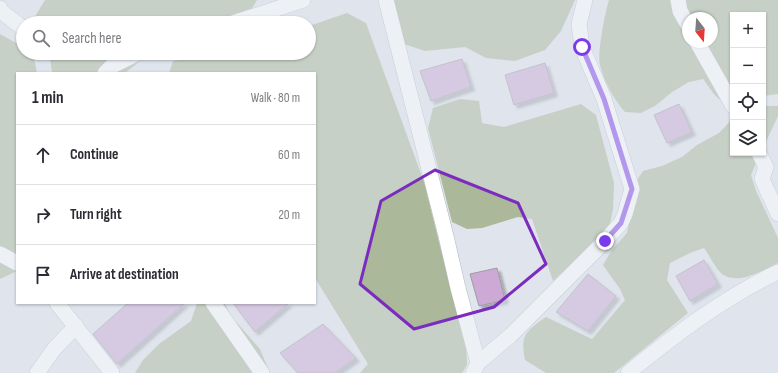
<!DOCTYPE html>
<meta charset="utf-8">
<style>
body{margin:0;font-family:"Sofia Sans Condensed",sans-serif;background:#f2f2f3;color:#2b2b33}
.controls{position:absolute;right:12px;top:12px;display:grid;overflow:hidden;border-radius:0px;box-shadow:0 1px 3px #0004}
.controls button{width:36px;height:36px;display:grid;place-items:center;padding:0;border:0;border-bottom:1px solid #e1e1e2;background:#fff;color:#2b2b33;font:20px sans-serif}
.compass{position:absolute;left:682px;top:12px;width:36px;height:36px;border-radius:50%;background:#fff;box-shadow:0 1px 3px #0004;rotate:163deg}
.stop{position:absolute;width:12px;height:12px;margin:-9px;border:3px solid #7c3aed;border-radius:50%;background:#fff}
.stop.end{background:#7c3aed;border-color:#fff;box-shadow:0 1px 4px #0008}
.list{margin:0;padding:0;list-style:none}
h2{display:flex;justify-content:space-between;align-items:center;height:52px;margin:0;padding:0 16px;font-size:17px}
h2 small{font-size:13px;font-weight:400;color:#7c7c81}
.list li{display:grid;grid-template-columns:26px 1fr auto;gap:12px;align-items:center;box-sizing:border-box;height:60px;padding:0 16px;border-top:1px solid #e1e1e2}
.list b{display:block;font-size:15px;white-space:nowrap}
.list em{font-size:13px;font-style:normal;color:#7c7c81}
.icon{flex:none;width:22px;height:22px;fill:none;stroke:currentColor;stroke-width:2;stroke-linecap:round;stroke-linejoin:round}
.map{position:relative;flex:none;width:778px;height:373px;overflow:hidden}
.search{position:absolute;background:#fff;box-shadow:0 1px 3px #0004;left:16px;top:16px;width:300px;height:44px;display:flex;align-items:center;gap:10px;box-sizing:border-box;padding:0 14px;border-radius:22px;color:#7c7c81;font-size:15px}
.panel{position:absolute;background:#fff;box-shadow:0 1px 3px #0004;left:16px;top:72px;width:300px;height:232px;border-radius:0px}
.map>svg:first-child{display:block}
.green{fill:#abb899;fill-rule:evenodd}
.building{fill:#cdaad5;stroke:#a09aa1;filter:url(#shadow)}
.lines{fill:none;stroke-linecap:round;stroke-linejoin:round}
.minor-casing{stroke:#b2b6bf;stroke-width:16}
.minor{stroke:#fff;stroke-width:15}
.route{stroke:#7c3aed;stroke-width:5}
.marked{fill:none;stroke:#7b2cbf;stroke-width:3;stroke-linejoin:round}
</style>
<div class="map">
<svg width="778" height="373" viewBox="0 0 778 373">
<defs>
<filter id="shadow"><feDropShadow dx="3.5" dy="3.5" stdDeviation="1" flood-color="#0004"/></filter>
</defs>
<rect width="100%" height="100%" fill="#dfe4ed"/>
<g class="green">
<path d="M45 0H257L248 15 198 23H31Z"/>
<path d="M379 0H575L561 31 545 50 515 61 486 58 465 47 425 51 404 44Z"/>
<path d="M609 0H778V94L763 96V15H733V103C717 104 712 90 703 79L689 82 672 92 655 106 641 113 625 112C614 100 604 81 600 65 597 53 605 13 609 0ZM688 18H712V42H688Z"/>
<path d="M347 13 366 23 424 182 457 314 466 341 467 365 462 373H360L368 364 315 278V73H169L173 61 221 53H309V26Z"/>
<path d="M0 34 23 47V53H33L37 73H17V271L0 279Z"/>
<path d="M47 53H150L125 73H52L50 58Z"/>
<path d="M460 99 479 101 482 123 504 127 581 104 596 115 614 183 613 209 609 229 553 281 532 219 518 217 482 228 467 229 452 222 428 128 433 108Z"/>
<path d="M763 106H778V116L763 148Z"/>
<path d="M733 118V153H760L751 175 756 191 778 238V263C763 270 738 286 722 274 715 268 710 256 704 248L690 253 670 263 667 280 688 313 614 373H546L525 360C520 335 526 331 546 317L592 339 625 300 620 289 603 265 612 250 627 233 631 212 630 191 643 171 662 166 682 157 697 145 719 133Z"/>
<path d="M197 303H225L230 315 260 349 270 373H135L143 360 159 344 191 321Z"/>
</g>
<g class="building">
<path d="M462 59 471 87 431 101 420 71Z"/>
<path d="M545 63 554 93 514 105 505 75Z"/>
<path d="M679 104 692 132 667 143 654 115Z"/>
<path d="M704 260 718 284 690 301 676 276Z"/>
<path d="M497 268 505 300 479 306 470 274Z"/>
<path d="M588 274 616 296 588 331 556 312Z"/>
<path d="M128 303H185L117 364 93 334Z"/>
<path d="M233 303H289L255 332Z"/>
<path d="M323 324 356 358 335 373H298L280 353Z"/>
</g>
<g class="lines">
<g class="minor-casing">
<g id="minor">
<path d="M386 0 446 236 458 288 478 363"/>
<path d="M678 0 680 11 688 25"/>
<path d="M0 8 2 12 23 28"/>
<path d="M233 23 303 0"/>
<path d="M697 42 733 106"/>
<path d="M105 73 112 66 138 53"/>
<path d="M759 153 766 167 762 179 778 214"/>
<path d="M0 254 17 263"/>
<path d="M57 303 112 373"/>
<path d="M213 303 262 373"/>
<path d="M37 373 54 349 76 326"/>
<path d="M473 373 478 363 511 335 605 241 621 223 625 214 632 189 604 99 582 47 579 24 585 0"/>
<path d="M628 373C675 335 723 298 778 272"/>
</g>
</g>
<use href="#minor" class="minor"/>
</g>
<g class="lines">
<path class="route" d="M582 47 604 99 632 189 621 223 605 241"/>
</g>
<path d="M0 0H778V373H0ZM435 170 518 203 546 264 494 307 414 329 360 284 381 201Z" fill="#dfe4ed" fill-opacity=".55" fill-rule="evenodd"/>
<path class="marked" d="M435 170 518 203 546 264 494 307 414 329 360 284 381 201Z"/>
</svg>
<div class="controls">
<button>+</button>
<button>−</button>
<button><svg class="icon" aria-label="locate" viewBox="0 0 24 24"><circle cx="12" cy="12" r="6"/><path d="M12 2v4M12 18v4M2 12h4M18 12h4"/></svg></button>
<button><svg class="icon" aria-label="layers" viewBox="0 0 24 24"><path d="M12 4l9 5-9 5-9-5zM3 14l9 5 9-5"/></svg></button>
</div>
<svg class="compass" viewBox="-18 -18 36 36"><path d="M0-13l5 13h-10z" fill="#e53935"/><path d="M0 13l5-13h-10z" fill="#7c7c81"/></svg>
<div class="stop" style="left:582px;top:47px"></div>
<div class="stop end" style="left:605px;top:241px"></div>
<div class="search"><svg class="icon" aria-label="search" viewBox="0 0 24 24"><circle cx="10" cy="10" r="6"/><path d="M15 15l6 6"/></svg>Search here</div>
<section class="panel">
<h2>1 min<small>Walk · 80 m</small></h2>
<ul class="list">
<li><svg class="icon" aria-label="ahead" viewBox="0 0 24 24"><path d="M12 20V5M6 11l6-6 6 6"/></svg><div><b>Continue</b></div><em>60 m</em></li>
<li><svg class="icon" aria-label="right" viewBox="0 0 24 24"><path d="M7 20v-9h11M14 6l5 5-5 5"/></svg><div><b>Turn right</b></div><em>20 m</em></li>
<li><svg class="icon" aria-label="arrive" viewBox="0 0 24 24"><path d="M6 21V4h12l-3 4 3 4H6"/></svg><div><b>Arrive at destination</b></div></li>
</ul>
</section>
</div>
